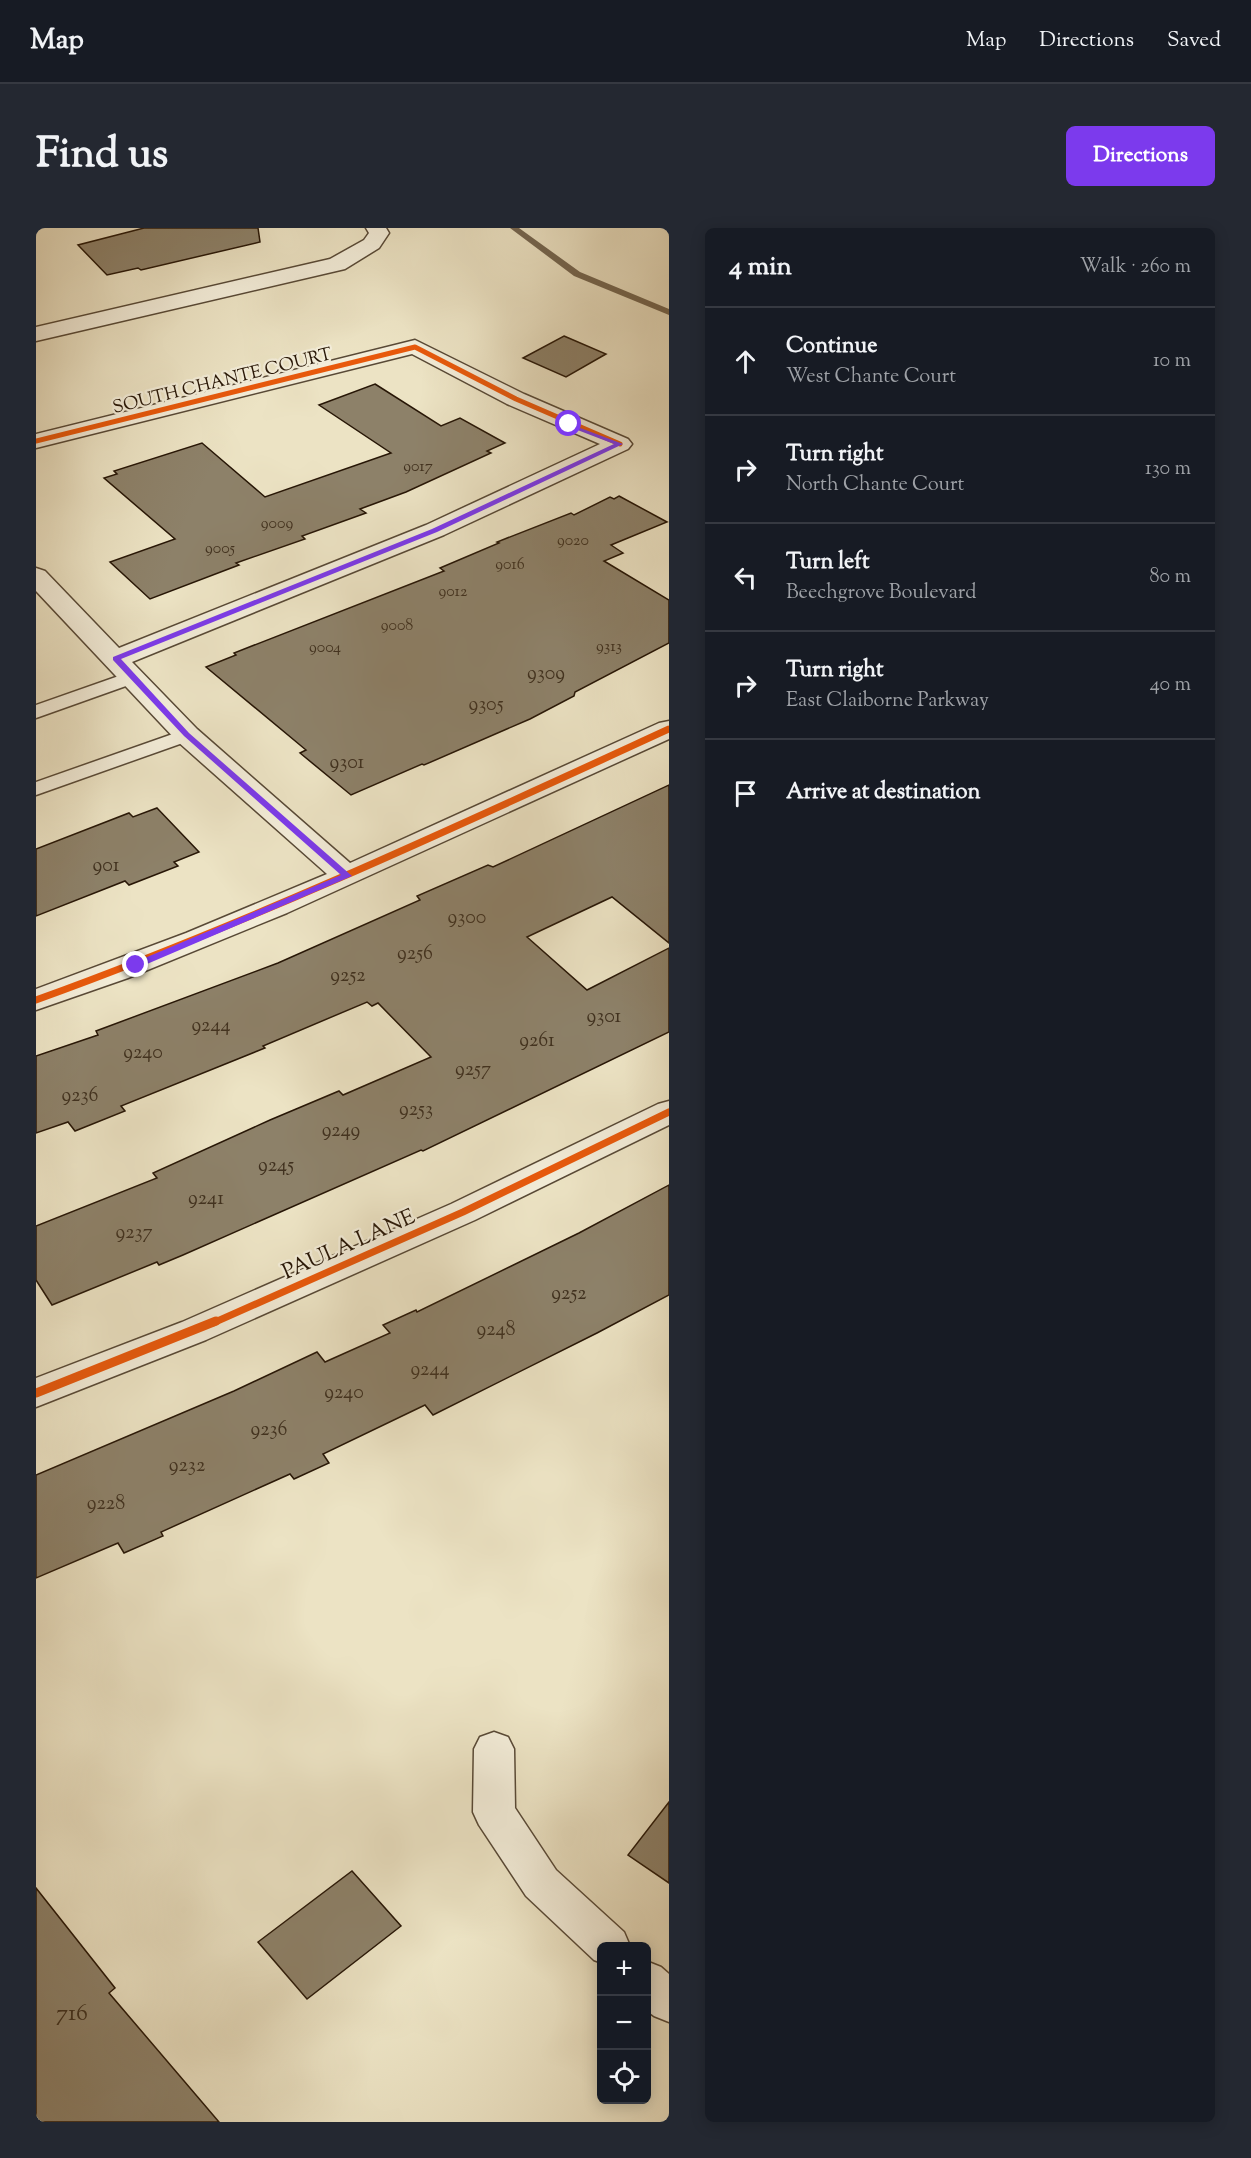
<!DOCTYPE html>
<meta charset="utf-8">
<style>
body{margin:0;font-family:"Sorts Mill Goudy",serif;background:#242831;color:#f1f3f6}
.controls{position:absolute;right:18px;bottom:18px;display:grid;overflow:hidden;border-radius:9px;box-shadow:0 3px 15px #0003}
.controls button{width:54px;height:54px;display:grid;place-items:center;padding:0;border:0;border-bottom:2px solid #363941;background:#171b24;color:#f1f3f6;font:30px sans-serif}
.stop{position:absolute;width:18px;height:18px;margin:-14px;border:4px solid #7c3aed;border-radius:50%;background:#fff}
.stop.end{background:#7c3aed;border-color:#fff;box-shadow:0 2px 6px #0008}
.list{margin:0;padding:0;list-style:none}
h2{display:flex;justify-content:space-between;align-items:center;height:78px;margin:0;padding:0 24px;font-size:26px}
h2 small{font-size:20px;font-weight:400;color:#9ea1a6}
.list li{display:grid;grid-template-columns:39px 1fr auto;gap:18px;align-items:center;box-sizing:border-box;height:108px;padding:0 24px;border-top:2px solid #363941}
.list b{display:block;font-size:22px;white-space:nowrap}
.list p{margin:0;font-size:20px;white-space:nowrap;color:#9ea1a6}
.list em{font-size:20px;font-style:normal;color:#9ea1a6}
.icon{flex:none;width:33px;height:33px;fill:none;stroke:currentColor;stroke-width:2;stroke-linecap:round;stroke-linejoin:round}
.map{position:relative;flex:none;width:633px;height:1894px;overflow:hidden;border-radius:9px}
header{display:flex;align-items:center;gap:36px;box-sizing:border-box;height:84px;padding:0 30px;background:#171b24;border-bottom:2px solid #363941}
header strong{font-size:28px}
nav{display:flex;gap:33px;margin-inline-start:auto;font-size:21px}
.intro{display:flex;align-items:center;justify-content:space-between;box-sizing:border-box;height:144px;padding:0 36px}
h1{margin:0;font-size:42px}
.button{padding:15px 27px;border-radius:9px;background:#7c3aed;color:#fff;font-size:21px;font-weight:700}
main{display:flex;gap:36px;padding:0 36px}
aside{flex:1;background:#171b24;border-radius:9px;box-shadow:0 3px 15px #0003}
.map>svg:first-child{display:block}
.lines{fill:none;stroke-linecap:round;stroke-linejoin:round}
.stream{fill:#756751;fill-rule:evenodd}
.building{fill:#8d8169;stroke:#271606;stroke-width:1.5}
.service-casing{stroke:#584936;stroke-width:3}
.minor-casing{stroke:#584936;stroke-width:3}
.service{fill:#f3edd9;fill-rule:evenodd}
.minor{fill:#f3edd9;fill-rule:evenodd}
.cycleway-far2-casing{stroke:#f3edd9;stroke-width:8}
.cycleway-far1-casing{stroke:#f3edd9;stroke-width:10}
.cycleway-casing{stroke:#f3edd9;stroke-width:13}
.cycleway-far2{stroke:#e8590c;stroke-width:5}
.cycleway-far1{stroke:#e8590c;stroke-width:7}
.cycleway{stroke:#e8590c;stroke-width:9}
.route{fill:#7c3aed}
.labels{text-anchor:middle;stroke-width:4.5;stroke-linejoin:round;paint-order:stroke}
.far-number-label{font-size:16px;fill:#40311f}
.far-street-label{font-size:18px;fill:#271606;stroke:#f3edd9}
.number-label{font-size:20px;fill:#40311f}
.street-label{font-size:22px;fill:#271606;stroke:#f3edd9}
.near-number-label{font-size:24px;fill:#40311f}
</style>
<header>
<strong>Map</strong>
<nav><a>Map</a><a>Directions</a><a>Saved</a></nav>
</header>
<div class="intro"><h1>Find us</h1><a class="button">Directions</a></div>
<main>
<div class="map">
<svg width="633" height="1894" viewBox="0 0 633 1894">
<rect width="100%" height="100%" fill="#ece3c4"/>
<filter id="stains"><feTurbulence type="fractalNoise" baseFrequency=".00333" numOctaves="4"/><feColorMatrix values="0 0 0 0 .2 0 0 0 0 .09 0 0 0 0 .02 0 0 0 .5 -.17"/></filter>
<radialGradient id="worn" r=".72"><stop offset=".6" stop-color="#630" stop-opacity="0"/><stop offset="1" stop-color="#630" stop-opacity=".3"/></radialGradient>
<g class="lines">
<path class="stream" d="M474 0H483L544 44 633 81V87L538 48Z"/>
</g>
<g class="building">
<path d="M108 0H222L224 14 105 42 102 40 71 47 42 17Z"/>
<path d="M528 108 570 126 530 149 487 130Z"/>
<path d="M339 156 405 198 424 190 469 215 451 223 455 225 370 264 324 281 330 285 266 308 269 311 200 335 203 337 114 371 74 334 139 311 68 250 81 246 78 243 166 215 229 269 355 225 283 177Z"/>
<path d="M583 268 631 294 575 317 587 325 568 333 633 372V415L539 464 538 468 494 491 388 537 386 536 315 567 264 525 270 522 170 439 200 427 198 425 408 343 404 340 463 315 461 314 535 285 538 287 574 269 578 271Z"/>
<path d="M633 557V715L576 669 491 709 551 762 633 720V804L387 923 385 922 147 1027 123 1037 121 1034 16 1077 0 1052V998L121 950 117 945 234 892 303 863 307 867 395 829 342 775 336 778 331 774 227 818 229 820 85 878 89 883 39 903 32 894 0 905V828L62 807 60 803 242 735 384 672 381 668 452 637 457 639Z"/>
<path d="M121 580 163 624 138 634 142 638 93 657 89 653 0 688V621L93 585 97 589Z"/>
<path d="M633 957V1067L561 1105 397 1187 389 1177 287 1226 293 1235 258 1251 254 1246 125 1304 127 1308 88 1325 82 1315 0 1350V1247L198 1163 281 1124 289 1134 354 1105 347 1097 380 1082 381 1084 543 1005Z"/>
<path d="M633 1574V1655L592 1627Z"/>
<path d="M316 1643 365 1698 271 1771 222 1714Z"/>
<path d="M0 1660 79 1760 73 1765 183 1894H0Z"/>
</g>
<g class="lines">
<g class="service-casing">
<g id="service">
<path d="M97 443 104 445 107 449 104 453 0 490V477Z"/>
<path d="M151 501 158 503 161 507 158 511 0 567V554Z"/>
</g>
</g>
<g class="minor-casing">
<g id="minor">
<path d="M330 0H350L353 5 343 20 309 41 0 113V99L294 31 328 12 333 5Z"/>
<path d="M379 112 488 166 592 211 596 216 592 221 408 307 96 434 161 501 314 635 623 495 633 493V511L251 685 92 750 0 782V761L150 705 291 646 141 513 0 363V340L9 343 83 420 390 297 564 216 471 176 376 126 0 220V206Z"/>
<path d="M633 873V897L439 992 170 1112 0 1179V1150L146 1094 415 976 622 876Z"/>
<path d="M458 1504 472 1509 478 1521 479 1580 520 1642 588 1704 594 1718H566V1735L558 1732 490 1668 443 1597 437 1584 438 1521 444 1509Z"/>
<path d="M610 1733 625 1739 633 1746V1794L618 1788 610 1782Z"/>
</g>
</g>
<use href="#service" class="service"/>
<use href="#minor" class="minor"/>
<g class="cycleway-far2-casing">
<path id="cycleway-far2" d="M0 213 379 119 480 171 584 216"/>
</g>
<g class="cycleway-far1-casing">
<g id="cycleway-far1">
<path d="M0 772C216 694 424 597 633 501"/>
<path d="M177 1095 427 984 633 884"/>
</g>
</g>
<g class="cycleway-casing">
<path id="cycleway" d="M0 1165 180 1093"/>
</g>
<use href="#cycleway-far2" class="cycleway-far2"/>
<use href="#cycleway-far1" class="cycleway-far1"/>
<use href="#cycleway" class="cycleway"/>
</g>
<path class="route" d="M531 195 587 216 401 304 85 431 153 505 316 648 104 739H97V735L305 647 148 508 77 432V429L396 301 578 216 531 198Z"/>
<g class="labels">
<g class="far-number-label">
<text x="382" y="243">9017</text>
<text x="241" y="300">9009</text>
<text x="537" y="317">9020</text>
<text x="184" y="325">9005</text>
<text x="474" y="341">9016</text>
<text x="417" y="368">9012</text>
<text x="361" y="402">9008</text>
<text x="573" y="423">9313</text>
<text x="289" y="424">9004</text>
</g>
<g class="far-street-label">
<text transform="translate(186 152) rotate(-14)" y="6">SOUTH CHANTE COURT</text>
</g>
<g class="number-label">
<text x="510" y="451">9309</text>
<text x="450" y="482">9305</text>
<text x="311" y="540">9301</text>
<text x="70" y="643">901</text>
<text x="431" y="695">9300</text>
<text x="379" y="731">9256</text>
<text x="312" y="753">9252</text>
<text x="568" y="794">9301</text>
<text x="175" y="803">9244</text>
<text x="501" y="818">9261</text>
<text x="107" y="830">9240</text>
<text x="437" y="847">9257</text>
<text x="44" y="873">9236</text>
<text x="380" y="887">9253</text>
<text x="305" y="908">9249</text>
<text x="240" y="943">9245</text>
<text x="170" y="976">9241</text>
<text x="98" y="1010">9237</text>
<text x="533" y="1071">9252</text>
<text x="460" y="1107">9248</text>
<text x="394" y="1147">9244</text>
<text x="308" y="1170">9240</text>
<text x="233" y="1207">9236</text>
<text x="151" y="1243">9232</text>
<text x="70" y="1281">9228</text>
</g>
<g class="street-label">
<text transform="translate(312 1015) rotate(-24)" y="8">PAULA LANE</text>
</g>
<g class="near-number-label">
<text x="36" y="1792">716</text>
</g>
</g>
<rect width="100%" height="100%" filter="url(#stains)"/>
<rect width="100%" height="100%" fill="url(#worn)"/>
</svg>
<div class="controls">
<button>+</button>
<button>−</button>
<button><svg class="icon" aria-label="locate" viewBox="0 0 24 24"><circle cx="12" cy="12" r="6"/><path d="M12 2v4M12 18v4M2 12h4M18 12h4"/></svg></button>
</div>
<div class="stop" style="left:533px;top:196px"></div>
<div class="stop end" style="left:100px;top:737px"></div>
</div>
<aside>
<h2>4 min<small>Walk · 260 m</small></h2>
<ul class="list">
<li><svg class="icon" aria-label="ahead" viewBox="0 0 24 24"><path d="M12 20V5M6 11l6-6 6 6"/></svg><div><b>Continue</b><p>West Chante Court</p></div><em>10 m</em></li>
<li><svg class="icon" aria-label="right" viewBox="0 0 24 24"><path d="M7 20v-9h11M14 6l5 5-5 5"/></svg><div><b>Turn right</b><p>North Chante Court</p></div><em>130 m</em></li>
<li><svg class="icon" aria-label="left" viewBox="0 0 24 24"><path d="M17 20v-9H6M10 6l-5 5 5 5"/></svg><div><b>Turn left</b><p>Beechgrove Boulevard</p></div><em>80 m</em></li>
<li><svg class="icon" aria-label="right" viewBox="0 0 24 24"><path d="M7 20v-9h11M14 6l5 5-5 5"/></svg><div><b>Turn right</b><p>East Claiborne Parkway</p></div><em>40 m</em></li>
<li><svg class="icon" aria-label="arrive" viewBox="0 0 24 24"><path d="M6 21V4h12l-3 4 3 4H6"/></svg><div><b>Arrive at destination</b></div></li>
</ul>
</aside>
</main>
